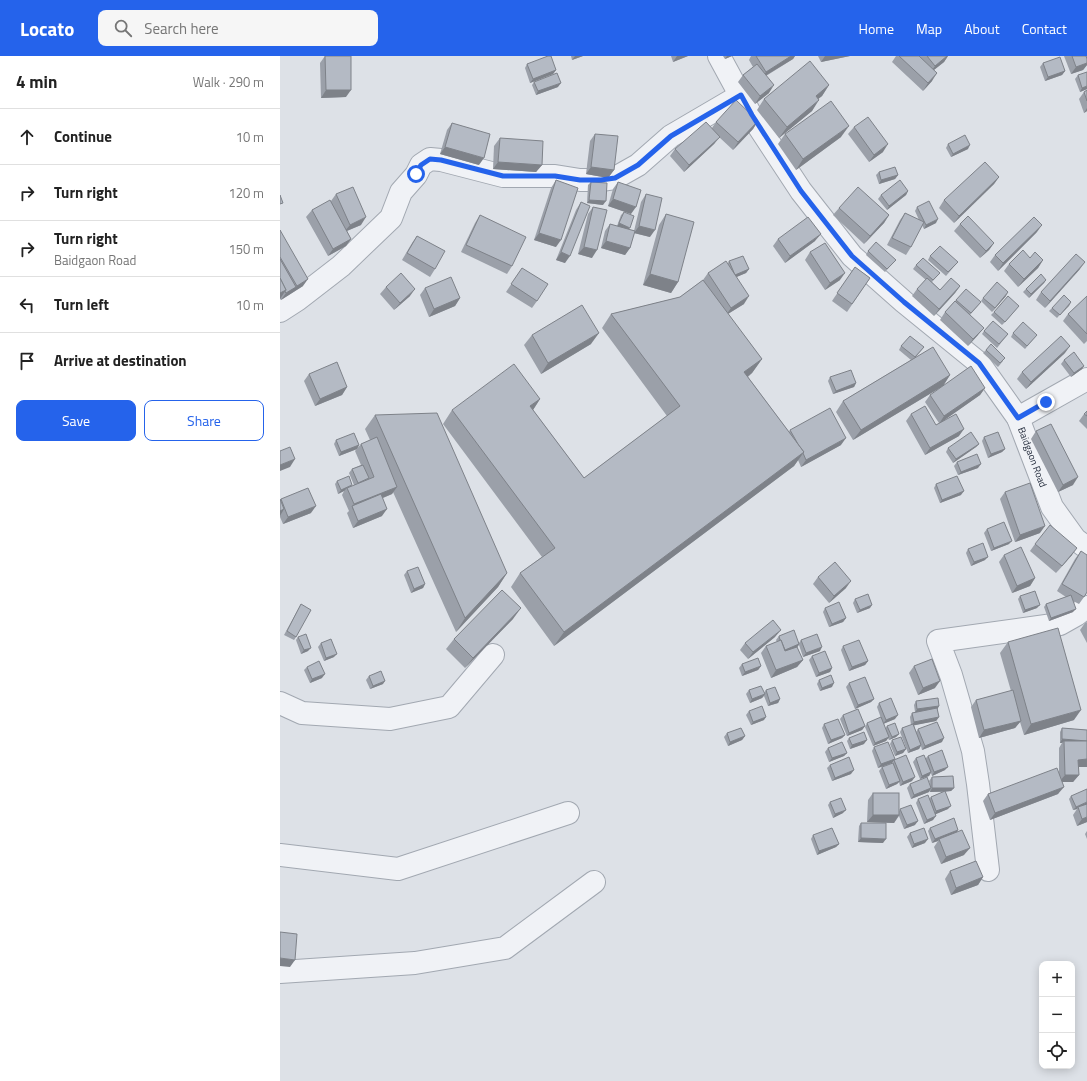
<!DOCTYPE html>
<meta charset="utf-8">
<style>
body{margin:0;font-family:"Titillium Web",sans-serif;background:#f6f6f6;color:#222}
.controls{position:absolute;right:12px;bottom:12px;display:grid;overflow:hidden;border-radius:8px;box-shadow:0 2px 10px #0003}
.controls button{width:36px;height:36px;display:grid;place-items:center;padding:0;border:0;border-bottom:1px solid #e0e0e0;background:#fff;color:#222;font:20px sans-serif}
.stop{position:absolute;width:12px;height:12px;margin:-9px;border:3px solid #2563eb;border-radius:50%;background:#fff}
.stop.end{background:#2563eb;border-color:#fff;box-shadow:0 1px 4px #0008}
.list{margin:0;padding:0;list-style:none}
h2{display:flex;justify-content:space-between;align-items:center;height:52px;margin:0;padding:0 16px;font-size:17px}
h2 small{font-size:13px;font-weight:400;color:#767676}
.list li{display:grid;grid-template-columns:26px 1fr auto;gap:12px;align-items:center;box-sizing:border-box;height:56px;padding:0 16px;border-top:1px solid #e0e0e0}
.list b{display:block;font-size:15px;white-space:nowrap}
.list p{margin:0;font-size:13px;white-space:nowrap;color:#767676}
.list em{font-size:13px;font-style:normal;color:#767676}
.actions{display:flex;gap:8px;padding:12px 16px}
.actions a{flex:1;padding:9px 0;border:1px solid #2563eb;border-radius:8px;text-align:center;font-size:14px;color:#2563eb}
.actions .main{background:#2563eb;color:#fff}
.icon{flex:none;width:22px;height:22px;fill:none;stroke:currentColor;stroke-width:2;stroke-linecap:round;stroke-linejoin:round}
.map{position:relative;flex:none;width:807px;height:1025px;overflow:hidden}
header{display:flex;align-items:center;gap:24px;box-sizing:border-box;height:56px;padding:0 20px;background:#2563eb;color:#fff}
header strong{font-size:19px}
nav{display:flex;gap:22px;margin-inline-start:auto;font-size:14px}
.search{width:280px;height:36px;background:#f6f6f6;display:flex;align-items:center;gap:10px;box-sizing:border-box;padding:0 14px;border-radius:8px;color:#767676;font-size:15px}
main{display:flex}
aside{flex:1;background:#fff}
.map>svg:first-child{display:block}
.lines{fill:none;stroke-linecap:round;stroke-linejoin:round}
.minor-casing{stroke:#a2a8b1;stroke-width:24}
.minor{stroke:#f0f2f6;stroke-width:22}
.wall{fill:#9ba0a9}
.shaded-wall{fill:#7e8289}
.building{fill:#b4bac4;stroke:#7e8289}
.route{stroke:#2563eb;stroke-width:5}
.labels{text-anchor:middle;stroke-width:3.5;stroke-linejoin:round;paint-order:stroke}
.street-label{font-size:10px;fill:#262e3e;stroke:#ecf0f5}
</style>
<header>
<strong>Locato</strong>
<div class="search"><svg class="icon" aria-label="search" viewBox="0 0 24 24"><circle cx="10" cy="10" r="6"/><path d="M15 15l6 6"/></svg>Search here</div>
<nav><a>Home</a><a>Map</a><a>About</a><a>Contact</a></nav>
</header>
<main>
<aside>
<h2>4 min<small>Walk · 290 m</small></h2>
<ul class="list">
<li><svg class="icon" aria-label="ahead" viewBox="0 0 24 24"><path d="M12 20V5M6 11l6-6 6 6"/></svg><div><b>Continue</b></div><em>10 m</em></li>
<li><svg class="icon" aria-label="right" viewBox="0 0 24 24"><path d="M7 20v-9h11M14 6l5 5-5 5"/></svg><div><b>Turn right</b></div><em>120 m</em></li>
<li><svg class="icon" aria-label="right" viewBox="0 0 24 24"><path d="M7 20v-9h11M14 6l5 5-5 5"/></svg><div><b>Turn right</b><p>Baidgaon Road</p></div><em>150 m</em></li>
<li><svg class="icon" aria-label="left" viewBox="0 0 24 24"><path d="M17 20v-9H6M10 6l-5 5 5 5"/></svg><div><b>Turn left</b></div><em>10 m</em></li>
<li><svg class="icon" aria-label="arrive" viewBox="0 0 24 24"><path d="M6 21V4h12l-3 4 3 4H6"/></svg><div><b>Arrive at destination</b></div></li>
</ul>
<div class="actions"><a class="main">Save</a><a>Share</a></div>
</aside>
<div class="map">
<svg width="807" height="1025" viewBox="0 0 807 1025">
<rect width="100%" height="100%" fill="#dde1e7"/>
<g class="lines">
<g class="minor-casing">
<g id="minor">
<path id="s1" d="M439 0 471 59 521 135 572 200 624 246 699 307 738 362 772 451 795 483 807 492"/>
<path d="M0 255 17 244 61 210 111 162 121 136 136 119 141 109 150 103 161 104 223 120H275L300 124H321L335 122 358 109 391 80 461 39"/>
<path d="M738 362 807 323"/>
<path d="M0 647 22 657 110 663 169 651 213 599"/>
<path d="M0 799 118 813 288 757"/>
<path d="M708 814 698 728 693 695 671 619 658 585 780 568 796 559 807 551"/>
<path d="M0 916 135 907 225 892 314 826"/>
</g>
</g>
<use href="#minor" class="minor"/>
</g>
<g class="wall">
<path d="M45 0 66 41 41 42 40 7Z"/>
<path d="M291 0H303L292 4Z"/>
<path d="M391 0H408L393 6Z"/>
<path d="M443 0H452L445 3Z"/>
<path d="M471 0H515L513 3 486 20 489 37 475 48 458 26 463 19 473 11 469 4Z"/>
<path d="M538 0H570L541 6Z"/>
<path d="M616 0H668L664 6 654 14 652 25 643 35 612 6Z"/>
<path d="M784 0H807V9L803 14 791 18Z"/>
<path d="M763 7 785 15 782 19 765 25 760 11Z"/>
<path d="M247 8 276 14 273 18 250 27 245 12Z"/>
<path d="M798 19 807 33 800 36 795 23Z"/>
<path d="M254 26 278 31 256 39 252 29Z"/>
<path d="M549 29 542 40 538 43 532 55 499 82 477 54 484 43Z"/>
<path d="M807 34V55L804 57 799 43 804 36Z"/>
<path d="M478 65 473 73 453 94 439 81 434 88 404 116 390 100 395 93 432 72 436 66Z"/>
<path d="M172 67 199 109 160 98 167 74Z"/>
<path d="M574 71 603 96 589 106 568 78Z"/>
<path d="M315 78 334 114 328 122 306 118 310 85Z"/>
<path d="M505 78 561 81 516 114 498 88Z"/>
<path d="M220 82 262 109 256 116 213 113 214 90Z"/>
<path d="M668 88 688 93 671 101 666 92Z"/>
<path d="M599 116 618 119 615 123 599 128 596 119Z"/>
<path d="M719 121 714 128 674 167 659 152 664 144Z"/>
<path d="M276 124V191L254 184 271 132Z"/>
<path d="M311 126 323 149 307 147 308 129Z"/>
<path d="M338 126 351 158 328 150 333 133Z"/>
<path d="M628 135 626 139 607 154 598 143 601 139Z"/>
<path d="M56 138 81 169 67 175 71 183 66 190 48 200 26 161 32 154 51 145Z"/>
<path d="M366 138 370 181 354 177 350 192 345 199 321 192 325 175 330 168 337 170 341 159 344 156 348 173 354 175 361 146Z"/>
<path d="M301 146 285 207 276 204 296 154Z"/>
<path d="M313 151 312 202 298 198 308 158Z"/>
<path d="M637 151 656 167 644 173 642 169 631 191 626 199 607 189 620 164 625 157 639 164 635 155Z"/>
<path d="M559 152 609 159 604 167 584 188 553 159Z"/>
<path d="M386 158 398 226 391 237 363 229 379 169Z"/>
<path d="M200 159 232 210 227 218 181 196 195 167Z"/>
<path d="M680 168 714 187 709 194 700 202 674 175Z"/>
<path d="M0 174 23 230 1 244 0 243Z"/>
<path d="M757 176 718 215 710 206 715 199Z"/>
<path d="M137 180 155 213 150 221 122 204 132 187Z"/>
<path d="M498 183 535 185 505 207 493 190Z"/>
<path d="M588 195 616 204 605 216 586 199Z"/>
<path d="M530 196 560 224 545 234 525 204Z"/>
<path d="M650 200 678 206 666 220 648 204Z"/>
<path d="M750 202 763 204 758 212 738 231 724 215 729 208Z"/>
<path d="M449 205 469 213 466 217 456 221 464 248 448 258 482 303 472 317 468 321 509 376 510 374 561 389 521 411 518 404 514 410 274 590 231 531 240 517 262 501 163 368 172 354 260 343 253 354 304 422 387 360 322 272 331 258 400 241 423 224 428 217 448 207Z"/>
<path d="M636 209 660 217 652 226 660 234 680 230 675 237 654 260 632 240 637 233 646 224 633 213Z"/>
<path d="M575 211 590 222 567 256 552 245Z"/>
<path d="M242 212 257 245 252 252 226 236Z"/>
<path d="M800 213 765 252 756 244 761 236Z"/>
<path d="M766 224 764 227 749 242 743 236 746 233Z"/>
<path d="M106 231 130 240 114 254 100 238Z"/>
<path d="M145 232 180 242 175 250 149 261 140 239Z"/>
<path d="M726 240 712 256 701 245 703 242Z"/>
<path d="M807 240V285L804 288 783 265 788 258Z"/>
<path d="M676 244 701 246 690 259 698 279 688 290 660 264 665 256Z"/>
<path d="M791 246 777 262 769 255 772 252Z"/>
<path d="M736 253 722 269 711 259 714 256Z"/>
<path d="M704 275 728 278 717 292 702 278Z"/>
<path d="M733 277 757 279 745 293 731 281Z"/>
<path d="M252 279 311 288 261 318 244 289Z"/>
<path d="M621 290 644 291 636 301 670 319 663 330 573 384 556 356 563 345 631 304 619 294Z"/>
<path d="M706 294 723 305 718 311 703 297Z"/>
<path d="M785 297 746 333 737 323 742 316Z"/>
<path d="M784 304 804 310 802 313 791 321 781 308Z"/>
<path d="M29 318 67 331 62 339 35 350 24 325Z"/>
<path d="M550 321 576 327 574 331 553 338 548 325Z"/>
<path d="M705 332 700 339 665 363 679 380 645 399 626 365 631 358 656 369 659 367 645 346 650 339Z"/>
<path d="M807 355V373L799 365 804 358Z"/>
<path d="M95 359 227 517 218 531 176 576 113 436 112 438 103 442 102 460 73 472 67 457 69 455 62 439 64 435 58 438 55 428 57 425 72 430 74 429 69 417 72 413 81 409 75 395 81 388 90 384 85 373Z"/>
<path d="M756 375 793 429 778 436 751 383Z"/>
<path d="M704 381 725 393 722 396 708 402 702 385Z"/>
<path d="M56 384 79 389 77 393 59 400 54 388Z"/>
<path d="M699 388 696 391 673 407 666 396 668 392Z"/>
<path d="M677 406 698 412 678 419 674 410Z"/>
<path d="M656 428 681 439 660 447 654 432Z"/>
<path d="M725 436 760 477 735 486 720 443Z"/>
<path d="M0 443 1 444V443L31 457 3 468 0 461Z"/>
<path d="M707 473 729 488 711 495 704 477Z"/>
<path d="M755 488 792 499 776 517 750 495Z"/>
<path d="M688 493 705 504 691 510 686 497Z"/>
<path d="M801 495 804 541 799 548 793 545V556L769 565 764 551 766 548 786 541 777 535 795 503Z"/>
<path d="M724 499 755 522 750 530 732 537 719 506Z"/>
<path d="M127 515 145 528 143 532 131 537 124 519Z"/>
<path d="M538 521 566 532 549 547 533 528Z"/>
<path d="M740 540 757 552 743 557 738 543Z"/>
<path d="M575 543 590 552 577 557 573 547Z"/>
<path d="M21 548 16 581 14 584 4 579Z"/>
<path d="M545 552 566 562 563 566 549 571 543 556Z"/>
<path d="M233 563 185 612 166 593 174 583Z"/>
<path d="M807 566V587L800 574 805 567Z"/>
<path d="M499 580 519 587 521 584 540 595 523 601 519 589 517 591 523 604 517 611 491 622 481 597 486 590 497 586 496 584Z"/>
<path d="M18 581 28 595 21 598 16 584Z"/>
<path d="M495 581 468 603 460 594 465 587Z"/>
<path d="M728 586 794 664 744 679 740 666 735 672 699 682 691 651 696 644 731 635 720 597Z"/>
<path d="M41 587 54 601 44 605 38 591Z"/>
<path d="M563 590 588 605 585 609 569 615 561 594Z"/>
<path d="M532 600 552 612 550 616 536 621 529 604Z"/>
<path d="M462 608 481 610 478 614 462 620 459 612Z"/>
<path d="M634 610 655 632 638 639 629 617Z"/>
<path d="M27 611 42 622 30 627 24 614Z"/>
<path d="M89 620 103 628 90 633 86 624Z"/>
<path d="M539 624 552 631 540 635 537 628Z"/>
<path d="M569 627 594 643 591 646 575 653 566 631Z"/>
<path d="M469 634 484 637 486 634 500 643 498 647 488 650 484 640 482 642 470 647 466 638Z"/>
<path d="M636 645 659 650 657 653 659 661 656 665 634 669 636 676 638 673 662 686 642 694 641 690 639 693 628 697 620 676 622 672 631 669 630 661 632 657 635 656 634 649Z"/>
<path d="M599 647 615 663 603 668 597 651Z"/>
<path d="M469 655 484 664 471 669 466 659Z"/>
<path d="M563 659 585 670 582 674 567 680 560 663Z"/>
<path d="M587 667 605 673 607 670 619 678 616 681 609 684 608 682 606 685 593 690 585 671Z"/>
<path d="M544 668 565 679 562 682 548 688 542 672Z"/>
<path d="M782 672 807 674V711H798L799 719 793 726H782L778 738 710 764 703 745 708 738 779 719V692L782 687H780V676Z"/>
<path d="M447 677 465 680 462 684 448 690 444 681Z"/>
<path d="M569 682 584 688 570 693 567 685Z"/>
<path d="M612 684 626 693 623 697 615 700 610 688Z"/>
<path d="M594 691 615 703 612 707 598 712 592 695Z"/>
<path d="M548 692 567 697 564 700 549 706 545 696Z"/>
<path d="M648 700 665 714 652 720 651 717 649 720 640 723 633 706 636 702H646Z"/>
<path d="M614 704 632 725 620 730 619 726 617 728 606 733 599 715 602 711 612 708Z"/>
<path d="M550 709 571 718 552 725 547 712Z"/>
<path d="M652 721 674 732 671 735 665 736 668 753 655 758 653 764 644 768 636 747 638 743H649L651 741 663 736H650V734L649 736 631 743 627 732 630 728H650L649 725Z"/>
<path d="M593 737 619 755 620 753 635 769 624 773 619 760 614 767 587 766 588 744Z"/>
<path d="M791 740 807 766 797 770 793 759 797 753 793 754 789 743Z"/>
<path d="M550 746 563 757 553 762 548 749Z"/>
<path d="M581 767 603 787 578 786 579 770Z"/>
<path d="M650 772 677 776 684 799 661 808 654 791 658 785 652 787 648 775Z"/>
<path d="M807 775V783L805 778Z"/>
<path d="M630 777 645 787 632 792 627 781Z"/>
<path d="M533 779 559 788 556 791 537 799 531 783Z"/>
<path d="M670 815 703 821 698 829 671 839 665 823Z"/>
</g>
<g class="shaded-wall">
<path d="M295 0H303L292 4Z"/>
<path d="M397 0H408L393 6Z"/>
<path d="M447 0H452L445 3Z"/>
<path d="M511 0H515L513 3 480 23 486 16Z"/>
<path d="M545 0H570L541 6Z"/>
<path d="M667 0H668L664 6 650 17 655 10Z"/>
<path d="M807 7V9L803 14 791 18 796 11Z"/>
<path d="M276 14 273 18 250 27 253 23Z"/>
<path d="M785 15 782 19 765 25 768 21Z"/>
<path d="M657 17 652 25 643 35 648 27Z"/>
<path d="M281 27 278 31 256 39 258 35Z"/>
<path d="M494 29 489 37 475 48 480 40Z"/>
<path d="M549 29 542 40 528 51 536 40Z"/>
<path d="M807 30V33L800 36 802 32Z"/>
<path d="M46 34H71L66 41 41 42Z"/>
<path d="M539 44 532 55 499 82 507 71Z"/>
<path d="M807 52V55L804 57Z"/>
<path d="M478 65 473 73 453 94 458 86Z"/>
<path d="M569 70 561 81 516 114 523 103Z"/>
<path d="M440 81 434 88 404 116 409 109Z"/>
<path d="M608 88 603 96 589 106 594 99Z"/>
<path d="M690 89 688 93 671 101 673 98Z"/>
<path d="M165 91 204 102 199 109 160 98Z"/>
<path d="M218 106 262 109 256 116 213 113Z"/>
<path d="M311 111 334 114 328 122 306 118Z"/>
<path d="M618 119 615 123 599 128 601 124Z"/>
<path d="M719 121 714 128 674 167 679 160Z"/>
<path d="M628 135 626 139 607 154 609 150Z"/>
<path d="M333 143 356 151 351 158 328 150Z"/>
<path d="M309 144 326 145 323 149 307 147Z"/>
<path d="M609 159 604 167 584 188 590 180Z"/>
<path d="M86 161 81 169 64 176 70 169Z"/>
<path d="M658 163 656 167 644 173 646 169Z"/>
<path d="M339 167 350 172 347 175 337 171Z"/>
<path d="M762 169 757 176 718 215 723 207Z"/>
<path d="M359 170 375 174 370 181 354 177Z"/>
<path d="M259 177 281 184 276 191 254 184Z"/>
<path d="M541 178 535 185 505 207 510 200Z"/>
<path d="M71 183 66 190 48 200 53 193Z"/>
<path d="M326 185 350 192 345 199 321 192Z"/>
<path d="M714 187 709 194 700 202 706 195Z"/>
<path d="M304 191 317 194 312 202 298 198Z"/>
<path d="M281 196 290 200 285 207 276 204Z"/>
<path d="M763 204 758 212 738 231 744 223Z"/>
<path d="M805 206 800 213 765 252 770 245Z"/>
<path d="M469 213 466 217 452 223 455 219Z"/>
<path d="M565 217 560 224 545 234 550 227Z"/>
<path d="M370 218 398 226 391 237 363 229Z"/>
<path d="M28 223 23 230 1 244 6 237Z"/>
<path d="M766 224 764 227 749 242 751 238Z"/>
<path d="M680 230 675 237 654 260 659 253Z"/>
<path d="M135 233 130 240 114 254 120 247Z"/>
<path d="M6 234 0 243V237Z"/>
<path d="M728 236 726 240 712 256 715 252Z"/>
<path d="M469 240 464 248 446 259 451 252Z"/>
<path d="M180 242 175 250 149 261 154 253Z"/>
<path d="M791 246 789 250 777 262 780 259Z"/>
<path d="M739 250 736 253 722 269 725 266Z"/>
<path d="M704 272 698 279 688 290 693 283Z"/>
<path d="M319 277 311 288 261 318 268 307Z"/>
<path d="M790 290 785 297 746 333 751 326Z"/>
<path d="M482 303 472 317 455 330 464 316Z"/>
<path d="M804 310 802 313 791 321 794 317Z"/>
<path d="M670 319 663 330 573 384 581 374Z"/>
<path d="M576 327 574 331 553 338 556 335Z"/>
<path d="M67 331 62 339 35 350 40 343Z"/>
<path d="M705 332 700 339 659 368 664 360Z"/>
<path d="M260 343 251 357 250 350Z"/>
<path d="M684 373 679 380 645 399 650 392Z"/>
<path d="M566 382 561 389 521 411 526 404Z"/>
<path d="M699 388 696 391 673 407 676 403Z"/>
<path d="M79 389 77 393 59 400 61 396Z"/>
<path d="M725 393 722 396 708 402 711 398Z"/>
<path d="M524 396 514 410 274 590 284 576Z"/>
<path d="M15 403 10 411 0 415V409Z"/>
<path d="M701 408 698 412 678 419 681 416Z"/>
<path d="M798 421 793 429 778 436 783 429Z"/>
<path d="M72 429 67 432 64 435 58 438 61 434Z"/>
<path d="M117 431 112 438 73 454 72 451 74 448Z"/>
<path d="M684 435 681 439 660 447 662 444Z"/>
<path d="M36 450 31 457 3 468 8 461Z"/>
<path d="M4 453 0 460V455Z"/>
<path d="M107 453 102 460 73 472 78 465Z"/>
<path d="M765 470 760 477 735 486 740 479Z"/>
<path d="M732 485 729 488 711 495 714 492Z"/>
<path d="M797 492 792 499 776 517 782 510Z"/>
<path d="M708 501 705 504 691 510 694 506Z"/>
<path d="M227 517 218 531 176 576 185 562Z"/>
<path d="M755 522 750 530 732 537 737 530Z"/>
<path d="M571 525 566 532 549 547 554 540Z"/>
<path d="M145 528 143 532 131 537 134 533Z"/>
<path d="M592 549 590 552 577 557 580 554Z"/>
<path d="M760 549 757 552 743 557 745 554Z"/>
<path d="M241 552 233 563 185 612 193 602Z"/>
<path d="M796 553 793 556 769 565 771 562Z"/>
<path d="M566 562 563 566 549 571 552 568Z"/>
<path d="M501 574 495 581 468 603 473 596Z"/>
<path d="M519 588 517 592 501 597 504 594Z"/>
<path d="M542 591 540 595 523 601 526 597Z"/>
<path d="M31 592 28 595 21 598 24 594Z"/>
<path d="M57 598 54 601 44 605 46 602Z"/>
<path d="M523 604 517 611 491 622 496 614Z"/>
<path d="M588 605 585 609 569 615 572 611Z"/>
<path d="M481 610 478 614 462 620 465 616Z"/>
<path d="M552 612 550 616 536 621 539 617Z"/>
<path d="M45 618 42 622 30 627 32 623Z"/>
<path d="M105 625 103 628 90 633 93 630Z"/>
<path d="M660 625 655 632 638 639 643 632Z"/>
<path d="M554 627 552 631 540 635 542 632Z"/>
<path d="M485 638 482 642 470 647 472 643Z"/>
<path d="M500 643 498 647 488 650 490 647Z"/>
<path d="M594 643 591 646 575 653 578 649Z"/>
<path d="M659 650 657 654 635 657 637 653Z"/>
<path d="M801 654 794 664 744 679 751 668Z"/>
<path d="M618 659 615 663 603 668 606 664Z"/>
<path d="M486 661 484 664 471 669 473 666Z"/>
<path d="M659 661 656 665 631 670 634 666Z"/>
<path d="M741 665 735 672 699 682 704 674Z"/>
<path d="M585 670 582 674 567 680 569 677Z"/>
<path d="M619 678 616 681 609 684 612 681Z"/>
<path d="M565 679 562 682 548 688 551 684Z"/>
<path d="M465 680 462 684 448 690 450 686Z"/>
<path d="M609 681 606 685 593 690 595 687Z"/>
<path d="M664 682 662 686 642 694 645 690Z"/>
<path d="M782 683 807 685H784L782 687H780Z"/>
<path d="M587 684 584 688 570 693 572 689Z"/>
<path d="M641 689 639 693 628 697 630 694Z"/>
<path d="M626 693 623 697 615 700 617 696Z"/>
<path d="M567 697 564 700 549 706 552 702Z"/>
<path d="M615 703 612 707 598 712 601 708Z"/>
<path d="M807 703V711H793L798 704Z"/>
<path d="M668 711 665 714 652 720 654 716Z"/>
<path d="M574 714 571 718 552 725 555 722Z"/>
<path d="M651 716 649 720 640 723 642 720Z"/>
<path d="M785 719H799L793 726H779Z"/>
<path d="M635 721 632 725 620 730 623 726Z"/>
<path d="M620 725 617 728 606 733 609 729Z"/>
<path d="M784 731 778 738 710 764 715 757Z"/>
<path d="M651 732 649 736 631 743 634 739Z"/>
<path d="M652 732H674L671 735 650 736Z"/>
<path d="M807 746V749L798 751 797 753 793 754 796 751Z"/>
<path d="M671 750 668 753 654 759 656 755Z"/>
<path d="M566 754 563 757 553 762 555 758Z"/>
<path d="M593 759H619L614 767 587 766Z"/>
<path d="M656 760 653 764 644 768 647 764Z"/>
<path d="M807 761V766L797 770 802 763Z"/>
<path d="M638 765 635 769 624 773 627 769Z"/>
<path d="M678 774 676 778 659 783 658 785 652 787 655 783Z"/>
<path d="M581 782 606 783 603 787 578 786Z"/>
<path d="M648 783 645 787 632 792 634 788Z"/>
<path d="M559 788 556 791 537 799 539 795Z"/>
<path d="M690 792 684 799 661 808 666 801Z"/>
<path d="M703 821 698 829 671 839 676 832Z"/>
<path d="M0 902 15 904 10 911 0 910Z"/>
</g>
<g class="building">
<path d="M45 0H71V34H46Z"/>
<path d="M268 0H271L276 14 253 23 247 8Z"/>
<path d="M476 0H511L486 16Z"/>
<path d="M619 0H639L657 17 648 27Z"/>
<path d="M647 0H667L655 10Z"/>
<path d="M792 0H806L807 3V7L796 11Z"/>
<path d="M780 1 785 15 768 21 763 7Z"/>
<path d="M530 5 549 29 536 40 539 44 507 71 484 43Z"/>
<path d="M477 8 494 29 480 40 463 19Z"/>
<path d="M807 16V30L802 32 798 19Z"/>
<path d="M277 17 281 27 258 35 254 26Z"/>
<path d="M807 34V45L804 36Z"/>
<path d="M456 44 478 65 458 86 436 66Z"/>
<path d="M551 45 569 70 523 103 505 78Z"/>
<path d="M588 61 608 88 594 99 574 71Z"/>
<path d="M426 66 440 81 409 109 395 93Z"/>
<path d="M172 67 210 78 204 102 165 91Z"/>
<path d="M315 78 338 80 334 114 311 111Z"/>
<path d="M685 79 690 89 673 98 668 88Z"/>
<path d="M220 82 263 85 262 109 218 106Z"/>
<path d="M705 106 719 121 679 160 664 144Z"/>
<path d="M615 111 618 119 601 124 599 116Z"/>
<path d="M276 124 298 132 281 184 259 177Z"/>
<path d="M620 124 628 135 609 150 601 139Z"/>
<path d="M311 126 327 127 326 145 309 144Z"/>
<path d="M338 126 361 134 356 151 333 143Z"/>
<path d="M73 131 86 161 70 169 56 138Z"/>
<path d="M578 131 609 159 590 180 559 152Z"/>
<path d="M366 138 382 142 375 174 359 170Z"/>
<path d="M0 139 3 147 0 148Z"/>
<path d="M50 144 71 183 53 193 32 154Z"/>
<path d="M649 145 658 163 646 169 637 151Z"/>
<path d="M301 146 310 150 290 200 281 196Z"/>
<path d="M313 151 327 154 317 194 304 191Z"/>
<path d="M344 156 354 160 350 172 339 167Z"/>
<path d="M625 157 644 166 631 191 612 182Z"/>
<path d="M386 158 414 166 398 226 370 218Z"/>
<path d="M200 159 246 181 232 210 186 189Z"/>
<path d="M688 160 714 187 706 195 680 168Z"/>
<path d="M528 161 541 178 510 200 498 183Z"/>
<path d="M754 161 762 169 723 207 715 199Z"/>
<path d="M330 168 355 175 350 192 326 185Z"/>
<path d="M0 174 28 223 17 230 0 201Z"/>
<path d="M137 180 165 195 155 213 127 197Z"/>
<path d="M596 186 616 204 607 213 588 195Z"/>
<path d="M545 187 565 217 550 227 530 196Z"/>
<path d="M660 190 678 206 668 216 650 200Z"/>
<path d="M743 194 750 202 755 196 763 204 744 223 729 208Z"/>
<path d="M796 198 805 206 770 245 761 236Z"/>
<path d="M463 200 469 213 455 219 449 205Z"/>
<path d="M643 202 660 217 653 224 636 209Z"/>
<path d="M0 203 16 231 6 237 5 236 6 234 0 222Z"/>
<path d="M446 205 469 240 451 252 428 217Z"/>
<path d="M575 211 590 222 572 248 557 237Z"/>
<path d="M242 212 268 228 257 245 231 228Z"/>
<path d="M121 217 135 233 120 247 106 231Z"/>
<path d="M761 218 766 224 751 238 746 233Z"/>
<path d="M171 221 180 242 154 253 145 232Z"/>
<path d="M0 222 6 234 0 237Z"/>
<path d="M647 222 660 234 671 222 680 230 659 253 637 233Z"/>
<path d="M423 224 482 303 464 316 524 396 284 576 240 517 275 492 172 354 234 308 260 343 250 350 304 422 400 350 331 258 400 241Z"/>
<path d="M717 226 728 236 715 252 703 242Z"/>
<path d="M686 233 701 246 691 257 676 244Z"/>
<path d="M784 239 791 246 780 259 772 252Z"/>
<path d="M728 240 739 250 725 266 714 256Z"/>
<path d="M807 240V278L788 258Z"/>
<path d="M675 245 704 272 693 283 665 256Z"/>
<path d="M302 249 319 277 268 307 252 279Z"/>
<path d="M713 265 728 278 719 288 704 275Z"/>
<path d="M743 266 757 279 747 290 733 277Z"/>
<path d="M630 280 644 291 635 301 621 290Z"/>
<path d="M781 280 790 290 751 326 742 316Z"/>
<path d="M711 288 725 302 720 307 706 294Z"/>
<path d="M653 291 670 319 581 374 563 345Z"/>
<path d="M794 296 804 310 794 317 784 304Z"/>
<path d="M57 306 67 331 40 343 29 318Z"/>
<path d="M691 310 705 332 664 360 650 339Z"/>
<path d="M571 314 576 327 556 335 550 321Z"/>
<path d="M645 350 656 369 676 358 684 373 650 392 631 358Z"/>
<path d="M550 352 566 382 526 404 523 397 524 396 518 388 510 374Z"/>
<path d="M807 355V360L804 358Z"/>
<path d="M157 357 227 517 185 562 95 359Z"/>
<path d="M771 368 798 421 783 429 756 375Z"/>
<path d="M691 376 699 388 676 403 668 392Z"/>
<path d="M718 376 725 393 711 398 704 381Z"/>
<path d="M74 377 79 389 61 396 56 384Z"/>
<path d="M97 381 117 431 74 448 67 432 94 421 81 388Z"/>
<path d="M10 391 15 403 0 409V395Z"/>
<path d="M697 398 701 408 681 416 677 406Z"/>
<path d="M83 409 89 422 78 427 72 413Z"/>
<path d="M69 420 72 429 61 434 57 425Z"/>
<path d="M677 420 684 435 662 444 656 428Z"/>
<path d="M750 427 765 470 740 479 725 436Z"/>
<path d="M28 432 36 450 8 461 1 443Z"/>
<path d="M101 438 107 453 78 465 72 450Z"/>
<path d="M0 443 4 453 0 455Z"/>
<path d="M724 466 732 485 714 492 707 473Z"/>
<path d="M770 469 797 492 782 510 755 488Z"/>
<path d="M703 487 708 501 694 506 688 493Z"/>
<path d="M741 491 755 522 737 530 724 499Z"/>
<path d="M801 495 807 499V536L804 541 782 528Z"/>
<path d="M555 506 571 525 554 540 538 521Z"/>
<path d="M138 511 145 528 134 533 127 515Z"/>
<path d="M222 534 241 552 193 602 174 583Z"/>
<path d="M755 535 760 549 745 554 740 540Z"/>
<path d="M588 538 592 549 580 554 575 543Z"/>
<path d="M791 539 796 553 771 562 766 548Z"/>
<path d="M559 546 566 562 552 568 545 552Z"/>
<path d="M21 548 31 554 16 581 7 575Z"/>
<path d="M493 564 501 574 473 596 465 587Z"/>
<path d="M778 572 801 654 751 668 728 586Z"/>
<path d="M514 574 519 588 505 594 501 584H500L499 580Z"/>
<path d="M26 578 31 592 24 594 18 581Z"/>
<path d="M537 578 542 591 526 597 521 584Z"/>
<path d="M51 583 57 598 46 602 41 587Z"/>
<path d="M501 584 505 595 517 591 523 604 496 614 486 590Z"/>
<path d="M579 584 588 605 572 611 563 590Z"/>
<path d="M545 595 552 612 539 617 532 600Z"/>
<path d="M478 602 481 610 465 616 462 608Z"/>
<path d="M652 603 660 625 643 632 634 610Z"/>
<path d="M39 605 45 618 32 623 27 611Z"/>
<path d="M101 615 105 625 93 630 89 620Z"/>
<path d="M551 619 554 627 542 632 539 624Z"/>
<path d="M585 621 594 643 578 649 569 627Z"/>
<path d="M481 630 485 638 472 643 469 634Z"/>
<path d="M495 631 500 643 490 647 486 634Z"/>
<path d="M733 634 741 665 704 674 696 644Z"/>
<path d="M611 642 618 659 606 664 599 647Z"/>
<path d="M658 642 659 650 637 653 636 645Z"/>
<path d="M482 650 486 661 473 666 469 655Z"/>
<path d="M657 652 659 661 634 666 632 657Z"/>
<path d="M578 653 585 670 569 677 563 659Z"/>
<path d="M601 661 609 681 595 687 587 667Z"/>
<path d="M558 663 565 679 551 684 544 668Z"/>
<path d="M657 666 664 682 645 690 638 673Z"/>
<path d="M615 667 619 678 612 681 607 670Z"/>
<path d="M633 668 641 689 630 694 622 672Z"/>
<path d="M461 672 465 680 450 686 447 677Z"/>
<path d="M782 672 807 674V685L782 683Z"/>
<path d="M584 676 587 684 572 689 569 682Z"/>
<path d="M621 681 626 693 617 696 612 684Z"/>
<path d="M784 685H807V703L798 704 799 719H785Z"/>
<path d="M562 686 567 697 552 702 548 692Z"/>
<path d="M608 686 615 703 601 708 594 691Z"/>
<path d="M662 694 668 711 654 716 648 700Z"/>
<path d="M626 699 635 721 623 726 614 704Z"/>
<path d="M644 699 651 716 642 720 636 702Z"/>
<path d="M569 701 574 714 555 722 550 709Z"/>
<path d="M613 707 620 725 609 729 602 711Z"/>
<path d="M777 712 784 731 715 757 708 738Z"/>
<path d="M673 720 674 732H652V721Z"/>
<path d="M647 721 651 732 634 739 630 728Z"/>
<path d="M807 733V746L796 751 791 740Z"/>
<path d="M665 735 671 750 656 755 651 741Z"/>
<rect x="593" y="737" width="26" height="22"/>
<path d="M648 739 656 760 647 764 638 743Z"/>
<path d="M561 742 566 754 555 758 550 746Z"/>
<path d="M807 748V761L802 763 798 751Z"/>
<path d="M631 749 638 765 627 769 620 753Z"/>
<path d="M674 762 678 774 655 783 650 772Z"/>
<path d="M581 767H606V783L581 782Z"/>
<path d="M552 772 559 788 539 795 533 779Z"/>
<path d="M644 772 648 783 634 788 630 777Z"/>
<path d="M682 774 690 792 666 801 659 783Z"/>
<path d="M696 805 703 821 676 832 670 815Z"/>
<path d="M0 876 17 878 15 904 0 902Z"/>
</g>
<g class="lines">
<path class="route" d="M136 118 141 109 150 103 161 104 223 120H275L300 124H321L335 122 358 109 391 80 461 39 472 59 521 135 572 200 624 246 699 307 738 362 766 346"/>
</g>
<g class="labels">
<g class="street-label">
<text dy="4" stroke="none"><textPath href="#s1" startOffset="516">Baidgaon Road</textPath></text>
</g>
</g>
</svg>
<div class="controls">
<button>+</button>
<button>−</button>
<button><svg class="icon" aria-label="locate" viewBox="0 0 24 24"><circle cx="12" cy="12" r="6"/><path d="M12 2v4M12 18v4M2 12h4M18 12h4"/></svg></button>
</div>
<div class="stop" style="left:136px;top:118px"></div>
<div class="stop end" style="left:766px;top:346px"></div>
</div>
</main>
